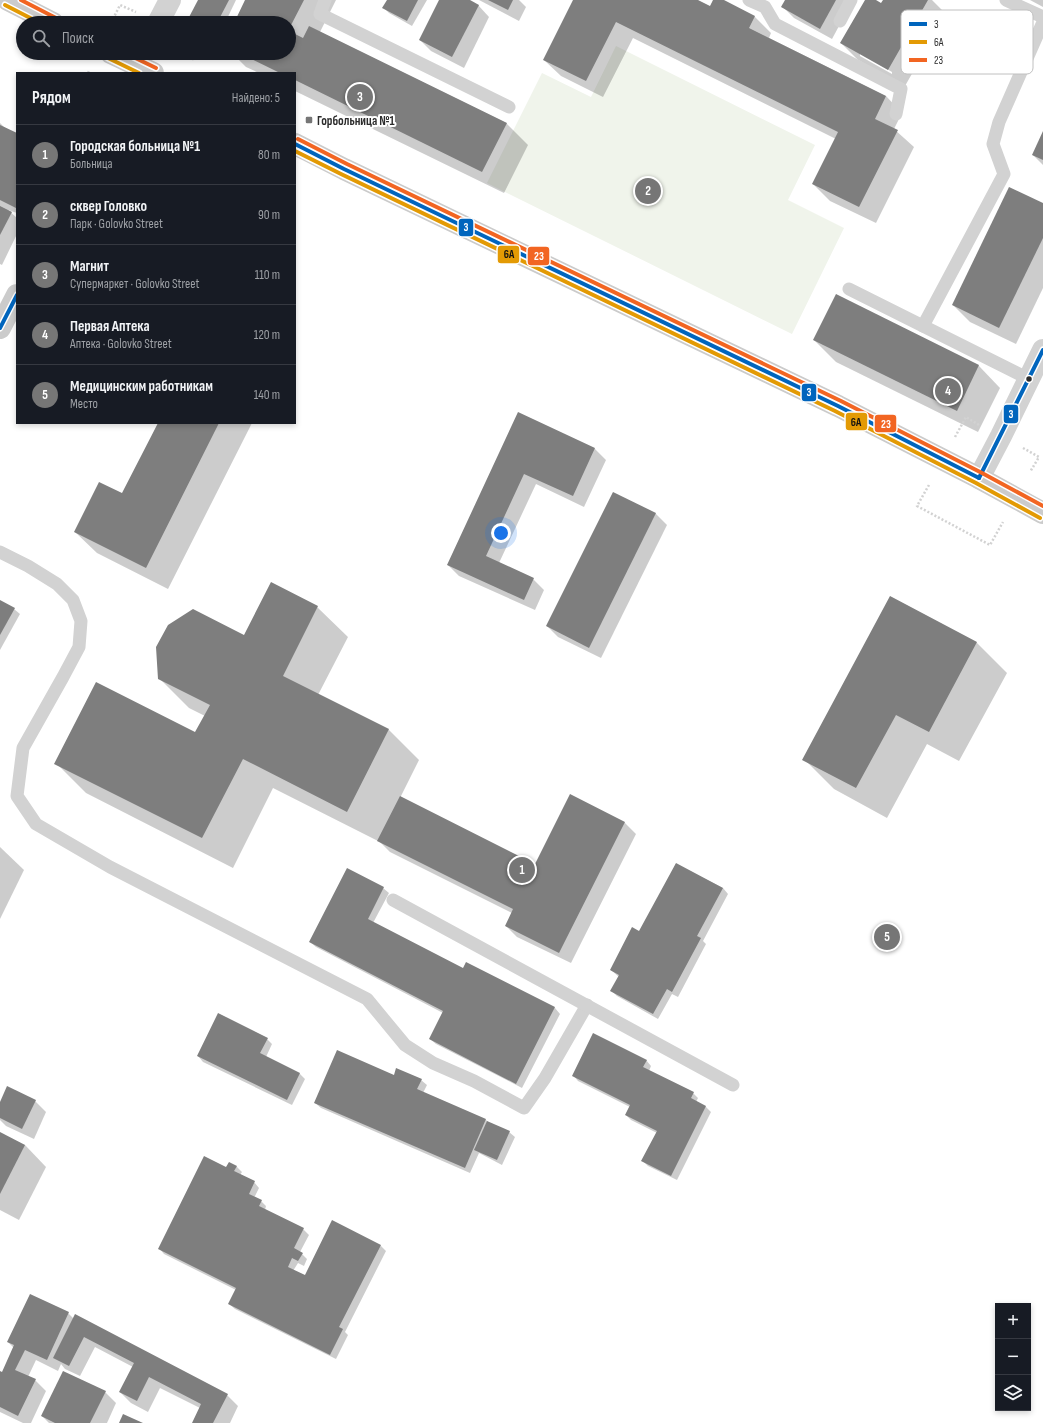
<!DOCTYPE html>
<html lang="ru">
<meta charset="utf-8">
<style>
body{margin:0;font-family:"Sofia Sans Condensed",sans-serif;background:#20242c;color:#f1f3f6}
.controls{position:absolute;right:12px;bottom:12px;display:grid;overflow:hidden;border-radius:0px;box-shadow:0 2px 6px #0003}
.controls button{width:36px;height:36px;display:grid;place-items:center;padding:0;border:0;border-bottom:1px solid #363941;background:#171b24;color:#f1f3f6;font:20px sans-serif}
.you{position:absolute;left:501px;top:533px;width:14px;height:14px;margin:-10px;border:3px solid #fff;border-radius:50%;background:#1a73e8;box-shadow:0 0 0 6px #1a73e833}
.badge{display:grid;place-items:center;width:26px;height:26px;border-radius:50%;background:#767676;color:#fff;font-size:13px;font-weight:700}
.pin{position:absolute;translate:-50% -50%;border:2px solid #fff;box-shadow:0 1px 4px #0006}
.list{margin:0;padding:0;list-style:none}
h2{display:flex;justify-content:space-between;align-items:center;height:52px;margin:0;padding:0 16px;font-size:17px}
h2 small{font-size:13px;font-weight:400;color:#9ea1a6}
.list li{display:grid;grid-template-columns:26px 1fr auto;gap:12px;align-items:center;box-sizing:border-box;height:60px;padding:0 16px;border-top:1px solid #363941}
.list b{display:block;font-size:15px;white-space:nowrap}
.list p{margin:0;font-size:13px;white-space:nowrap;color:#9ea1a6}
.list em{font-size:13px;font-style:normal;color:#9ea1a6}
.icon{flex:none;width:22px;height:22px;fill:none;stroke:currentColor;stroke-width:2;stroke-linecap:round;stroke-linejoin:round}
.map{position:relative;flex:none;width:1043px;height:1423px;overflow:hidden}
.search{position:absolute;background:#171b24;box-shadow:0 2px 6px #0003;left:16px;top:16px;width:280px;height:44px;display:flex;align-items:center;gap:10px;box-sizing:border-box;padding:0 14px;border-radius:22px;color:#9ea1a6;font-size:15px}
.panel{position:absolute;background:#171b24;box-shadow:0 2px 6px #0003;left:16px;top:72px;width:280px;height:352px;border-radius:0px}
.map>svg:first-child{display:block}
.green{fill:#f0f4eb}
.shadow{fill:#0003;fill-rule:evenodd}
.building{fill:#7e7e7e}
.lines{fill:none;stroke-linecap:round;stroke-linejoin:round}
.path{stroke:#d2d2d2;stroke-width:2.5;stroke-dasharray:2 2;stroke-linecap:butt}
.lane{stroke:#d2d2d2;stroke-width:13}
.street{stroke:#d2d2d2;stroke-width:22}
.secondary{stroke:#cbcbcb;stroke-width:22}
.bus-1-casing{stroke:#fff;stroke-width:7}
.bus-2-casing{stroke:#fff;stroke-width:7}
.bus-3-casing{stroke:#fff;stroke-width:7}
.bus-1{stroke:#0065bd;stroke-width:4}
.bus-2{stroke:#e39a04;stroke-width:4}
.bus-3{stroke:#f26522;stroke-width:4}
.poi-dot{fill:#767676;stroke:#fff;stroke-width:1.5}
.bus-dot{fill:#2d2d2d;stroke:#fff;stroke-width:1.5}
.labels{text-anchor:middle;stroke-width:4;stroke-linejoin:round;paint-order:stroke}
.poi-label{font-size:13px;font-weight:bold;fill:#2d2d2d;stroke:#fff;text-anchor:start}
.key{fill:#fff;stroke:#c0c0c0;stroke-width:1}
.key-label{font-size:11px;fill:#2d2d2d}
.line-badge{stroke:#fff;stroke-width:1.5}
.badge-label{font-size:11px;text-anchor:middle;font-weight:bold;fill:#fff}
.pale-badge-label{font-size:11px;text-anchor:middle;font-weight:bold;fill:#111}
</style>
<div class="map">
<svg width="1043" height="1423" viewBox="0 0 1043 1423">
<rect width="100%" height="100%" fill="#fff"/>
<path class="green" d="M616 46 815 145 788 200 844 228 792 334 487 183 542 73 591 97Z"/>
<g class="shadow">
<path d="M199 0H236L225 23H191L189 21Z"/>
<path d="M246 0H336L320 32 506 123 528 145 504 193 295 91V73H259L246 67 232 53H289V23H235Z"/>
<path d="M388 0H427L412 26 389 13 384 8Z"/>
<path d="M441 0H467L478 5 489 17 464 68 431 51 420 40Z"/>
<path d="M479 0H519L526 7 519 21Z"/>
<path d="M574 0H696L710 7 714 0H722L755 17 771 33 769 38 886 96 902 113 894 129 914 147 876 223 830 201 813 184 836 139 633 38 603 97 561 76 544 60Z"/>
<path d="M787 0H850L852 2 832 39 794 18 783 7Z"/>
<path d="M866 0H874L882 4 884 0H932L946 14 905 86 858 60 841 43ZM860 53 892 72V74L860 56Z"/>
<path d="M1030 0H1043V7Z"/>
<path d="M0 123 4 127 17 134V213L8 210 17 218V234L2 265 0 264Z"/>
<path d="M1043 133V165L1033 155Z"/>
<path d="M1043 204V288L1016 344 970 322 953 305Z"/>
<path d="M836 296 979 366 1000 388 978 432 836 362 814 340Z"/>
<path d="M518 414 595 449 606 460 584 507 536 484 499 563 533 579 544 590 535 610 459 576 448 565Z"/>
<path d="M159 423H252L168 589 97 553 75 532 123 495Z"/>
<path d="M613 493 656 514 667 525 601 658 558 637 547 626Z"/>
<path d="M891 597 977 643 1007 673 959 761 927 744 887 818 834 789 804 759Z"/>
<path d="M0 601 14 609 20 614 0 650Z"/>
<path d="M317 607 348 637 318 695 389 730 419 760 400 798 535 866 570 796 625 823 636 834 571 963 517 937 506 926 512 913 390 852 378 840V841L273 788 233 868 86 793 56 763 196 734 205 716 189 708 159 678 245 636Z"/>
<path d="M0 847 24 870 0 919Z"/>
<path d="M676 864 723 888 728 894 703 941 706 944 678 997 672 994 658 1019 617 996 612 991 619 977 611 970 640 932Z"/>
<path d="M383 888 389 893 373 923 463 970 466 963 555 1008 560 1014 522 1088 436 1044 430 1039 443 1013 316 947 310 942Z"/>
<path d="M267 1039 272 1044 266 1057 300 1074 305 1079 292 1105 203 1062 198 1056Z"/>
<path d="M646 1060 651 1066 649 1071 693 1093 698 1098 696 1102 706 1107 711 1112 677 1180 648 1166 643 1161 657 1133 631 1120 626 1115 630 1107 578 1081 573 1075Z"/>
<path d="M394 1076 421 1080 427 1085 423 1093 486 1120 490 1124 509 1132 515 1137 502 1165 479 1153 470 1173 321 1108 315 1103Z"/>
<path d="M35 1101 46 1112 34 1139 6 1126 0 1120V1104Z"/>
<path d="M0 1133 25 1145 46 1167 19 1220 0 1210Z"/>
<path d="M229 1163 237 1167 242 1172 240 1175 254 1182 259 1188 254 1198 261 1201 266 1206 265 1210 303 1229 309 1235 300 1252 307 1259 304 1266 298 1263 293 1271 305 1277 381 1246 386 1251 345 1332 348 1335 336 1359 235 1309 229 1304 236 1290 164 1254 159 1248 226 1169Z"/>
<path d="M68 1313 74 1319 227 1395 238 1406 230 1423H193L200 1408 160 1388 148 1412 131 1403 120 1392 133 1367 95 1347 80 1376 65 1369 61 1364 58 1371 36 1360 28 1377 35 1380 46 1391 31 1423H23L0 1412V1372L3 1373 14 1348 8 1342Z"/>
<path d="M105 1392 116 1403 107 1423H49L42 1416Z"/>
</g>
<g class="building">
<path d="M198 0H229L217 23H191L187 21Z"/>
<path d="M245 0H304L289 29V23H234Z"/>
<path d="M387 0H418L407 21 382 8Z"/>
<path d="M439 0H470L479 5 452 57 419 40Z"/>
<path d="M488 0H513L508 10Z"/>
<path d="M573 0H698L710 6 713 0H724L755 16 749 28 886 96 875 119 898 130 859 207 812 184 838 132 616 22 586 81 543 60Z"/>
<path d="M785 0H836L820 29 781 7Z"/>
<path d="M865 0H876L881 3 883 0H928L888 70 840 43Z"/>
<path d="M309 26 507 123 482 172 295 80V73H280L239 53H289V31L303 38Z"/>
<path d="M0 125 17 133V205L16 208 0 200Z"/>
<path d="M1043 131V160L1032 155Z"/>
<path d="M1009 187 1043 203V238L999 328 952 305Z"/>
<path d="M0 206 12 212 0 235Z"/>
<path d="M836 294 979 365 957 411 813 340Z"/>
<path d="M518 412 595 448 573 496 524 474 486 556 534 578 524 600 447 565Z"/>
<path d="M158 423H219L146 568 74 532 99 482 122 493Z"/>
<path d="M613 492 656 513 589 648 546 626Z"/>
<path d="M271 582 318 606 283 676 389 729 347 812 243 759 202 838 54 764 96 682 195 732 210 705 158 679 156 647 168 625 193 609 244 635Z"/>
<path d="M890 596 977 642 929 732 896 715 856 788 802 760Z"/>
<path d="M0 600 15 608 0 635Z"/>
<path d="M570 794 625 822 559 953 505 926 513 909 377 841 400 796 535 864Z"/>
<path d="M676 863 723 888 697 936 701 938 672 992 667 989 653 1014 610 991 619 975 610 970 632 927 639 931Z"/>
<path d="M347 868 384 887 368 919 463 968 466 962 555 1007 516 1084 429 1039 443 1011 309 942Z"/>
<path d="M218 1013 268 1038 260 1053 300 1073 287 1100 197 1056Z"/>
<path d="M593 1033 647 1060 643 1067 694 1092 691 1098 706 1106 671 1176 641 1161 657 1131 625 1115 630 1105 572 1076Z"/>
<path d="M337 1050 394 1075 396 1068 422 1079 417 1089 486 1119 465 1168 314 1103Z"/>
<path d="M7 1086 36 1100 22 1129 0 1118V1102Z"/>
<path d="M487 1121 510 1131 497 1160 474 1150Z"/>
<path d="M0 1132 25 1145 0 1194Z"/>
<path d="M204 1156 226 1167 229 1162 237 1166 234 1171 255 1181 249 1194 262 1200 259 1206 304 1228 294 1248 303 1253 298 1261 292 1258 288 1267 305 1275 332 1220 381 1245 339 1327 343 1329 330 1355 228 1304 236 1288 158 1249Z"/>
<path d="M30 1294 69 1312 47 1360 25 1350 15 1370 36 1379 18 1416 0 1407V1371L2 1372 14 1345 7 1342Z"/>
<path d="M75 1314 228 1394 213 1423H192L201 1404 149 1377 137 1401 119 1392 134 1363 84 1337 69 1366 53 1358Z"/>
<path d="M63 1371 106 1391 90 1423H55L41 1416Z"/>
<path d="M123 1414 143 1423H119Z"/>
</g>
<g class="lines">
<g class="path">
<path d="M113 19 120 5 136 12"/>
<path d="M192 60 195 53"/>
<path d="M88 73 89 71"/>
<path d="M955 437 966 417 979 425"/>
<path d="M1023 448 1039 457 1030 472"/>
<path d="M929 485 917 506 990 545 1003 522"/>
</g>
<g class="lane">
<path d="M325 0 320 14 509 107"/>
<path d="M749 0 765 7 775 24 901 89 896 114"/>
<path d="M1006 0 1043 17"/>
<path d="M840 21 851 0"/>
<path d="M849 289 1029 379"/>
<path d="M923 326 1004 174 993 144 999 122 1043 22"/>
<path d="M0 552 28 566 57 584 73 600 81 621 79 647 63 677 23 748 17 796 36 824 110 867 367 999 405 1045 433 1063 474 1081 524 1108 545 1078 587 1005"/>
<path d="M393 900 733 1085"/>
</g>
<g class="street">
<path d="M158 23 170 0"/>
<path d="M979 478 1001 436 1043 350"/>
</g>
<g class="secondary">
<path d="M8 0 53 23"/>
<path d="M111 53 153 73"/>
<path d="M295 144 344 169 838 406 979 478 1043 513"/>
<path d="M0 328 17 295"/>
</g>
<g class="bus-1-casing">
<g id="bus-1">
<path d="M295 144 344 169 838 406 979 478"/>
<path d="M0 328 17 295"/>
<path d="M979 478 1043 350"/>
</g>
</g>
<g class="bus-2-casing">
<g id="bus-2">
<path d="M5 5 40 23"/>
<path d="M108 58 139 73"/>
<path d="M295 151 341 174 835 411 976 483 1040 518"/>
</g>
</g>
<g class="bus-3-casing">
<g id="bus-3">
<path d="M21 0 56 18"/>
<path d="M125 53 156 68"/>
<path d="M298 139 347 164 841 401 982 473 1043 506"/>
</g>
</g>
<use href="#bus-1" class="bus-1"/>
<use href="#bus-2" class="bus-2"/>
<use href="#bus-3" class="bus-3"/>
</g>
<rect class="poi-dot" x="305" y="116" width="8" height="8" rx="2"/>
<circle class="bus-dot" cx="1029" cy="379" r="3.5"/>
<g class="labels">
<g class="poi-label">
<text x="317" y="125">Горбольница №1</text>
</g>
</g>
<rect x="901" y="10" width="132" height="64" rx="6" class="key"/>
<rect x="909" y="22" width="18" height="4" fill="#0065bd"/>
<rect x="909" y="40" width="18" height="4" fill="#e39a04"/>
<rect x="909" y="58" width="18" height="4" fill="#f26522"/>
<g class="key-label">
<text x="934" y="28">3</text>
<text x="934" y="46">6А</text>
<text x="934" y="64">23</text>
</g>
<g class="line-badge">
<rect x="458" y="218" width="16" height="19" rx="4" fill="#0065bd"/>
<rect x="497" y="245" width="23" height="19" rx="4" fill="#e39a04"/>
<rect x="527" y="246" width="23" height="20" rx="4" fill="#f26522"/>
<rect x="801" y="383" width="16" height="19" rx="4" fill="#0065bd"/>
<rect x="1003" y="404" width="16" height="20" rx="4" fill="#0065bd"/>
<rect x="845" y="412" width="23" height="19" rx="4" fill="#e39a04"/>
<rect x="874" y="414" width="23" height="19" rx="4" fill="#f26522"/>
</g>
<g class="badge-label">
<text x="466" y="231">3</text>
<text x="539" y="260">23</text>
<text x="809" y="396">3</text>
<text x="1011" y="418">3</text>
<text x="886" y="428">23</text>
</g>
<g class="pale-badge-label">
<text x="509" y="258">6А</text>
<text x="856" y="426">6А</text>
</g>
</svg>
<div class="controls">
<button>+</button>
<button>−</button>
<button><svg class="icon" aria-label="layers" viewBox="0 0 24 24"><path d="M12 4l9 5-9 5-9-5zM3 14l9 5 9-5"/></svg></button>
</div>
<div class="you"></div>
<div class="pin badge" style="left:522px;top:870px">1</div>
<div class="pin badge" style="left:648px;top:191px">2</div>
<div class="pin badge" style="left:360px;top:97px">3</div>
<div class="pin badge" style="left:948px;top:391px">4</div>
<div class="pin badge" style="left:887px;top:937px">5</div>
<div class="search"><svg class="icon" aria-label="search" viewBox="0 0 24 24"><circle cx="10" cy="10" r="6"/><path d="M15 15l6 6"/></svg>Поиск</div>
<section class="panel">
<h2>Рядом<small>Найдено: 5</small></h2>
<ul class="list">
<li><span class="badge">1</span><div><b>Городская больница №1</b><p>Больница</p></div><em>80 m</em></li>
<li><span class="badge">2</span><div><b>сквер Головко</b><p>Парк · Golovko Street</p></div><em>90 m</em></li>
<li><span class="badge">3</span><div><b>Магнит</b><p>Супермаркет · Golovko Street</p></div><em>110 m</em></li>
<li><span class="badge">4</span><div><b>Первая Аптека</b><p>Аптека · Golovko Street</p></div><em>120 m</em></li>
<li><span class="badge">5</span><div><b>Медицинским работникам</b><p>Место</p></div><em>140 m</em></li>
</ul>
</section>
</div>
